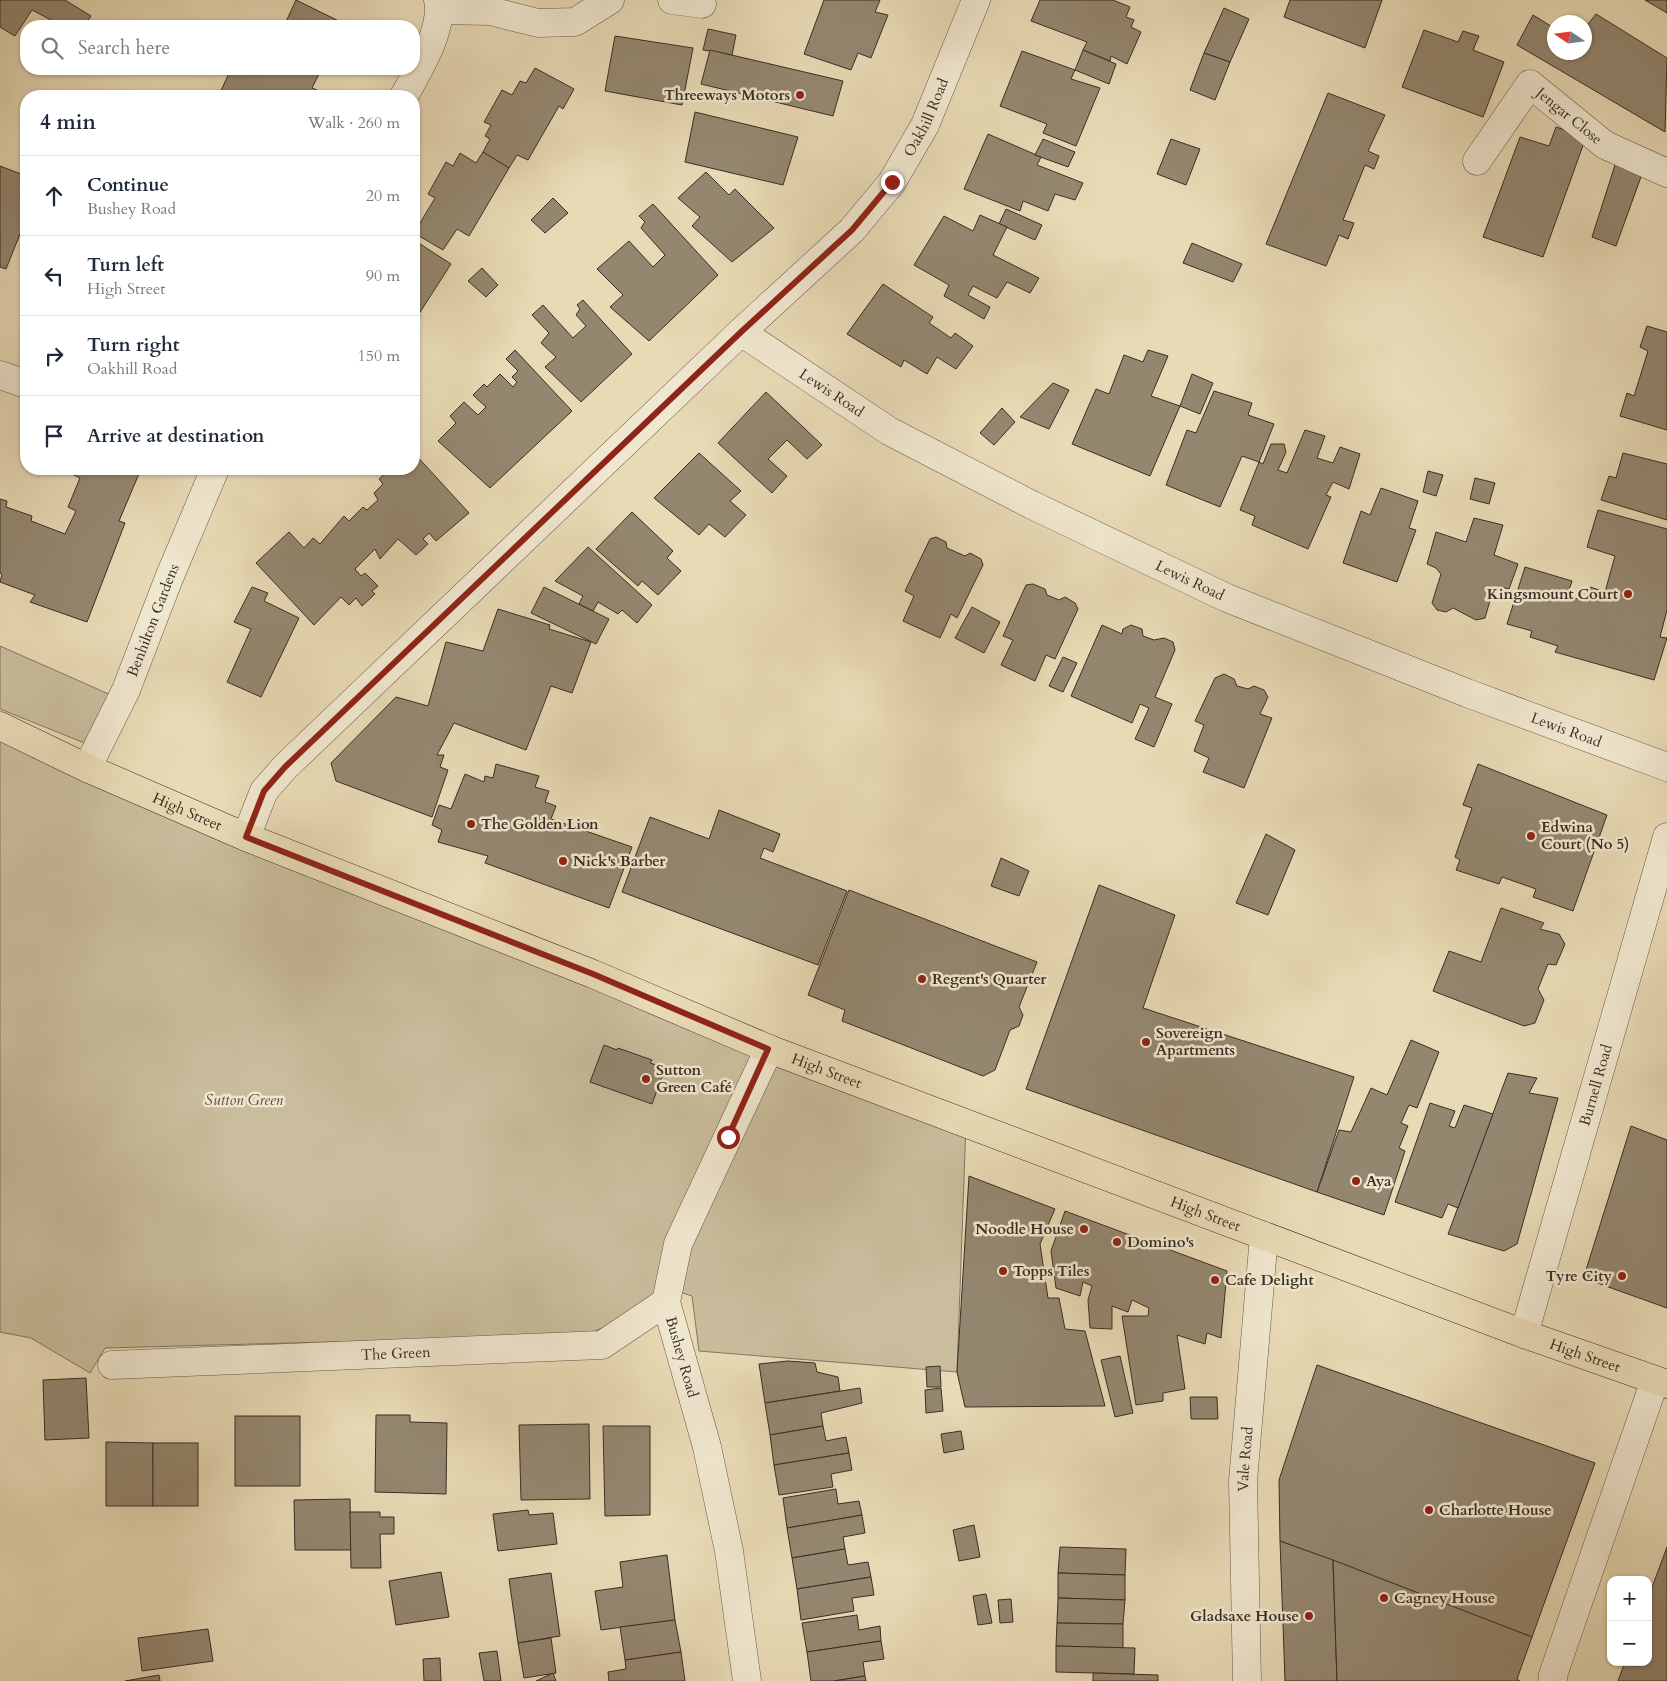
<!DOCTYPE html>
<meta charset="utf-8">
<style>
body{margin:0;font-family:Cardo,serif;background:#f6f6f7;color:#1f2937}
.controls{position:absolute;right:15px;bottom:15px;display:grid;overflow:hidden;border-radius:10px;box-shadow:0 1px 4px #0004}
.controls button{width:45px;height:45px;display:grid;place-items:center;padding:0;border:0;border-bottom:1px solid #e0e1e3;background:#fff;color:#1f2937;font:25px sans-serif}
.compass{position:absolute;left:1547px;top:15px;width:45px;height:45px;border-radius:50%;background:#fff;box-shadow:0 1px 4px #0004;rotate:283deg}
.stop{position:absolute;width:15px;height:15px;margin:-11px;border:4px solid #8f2418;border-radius:50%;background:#fff}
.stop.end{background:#8f2418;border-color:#fff;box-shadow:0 1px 5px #0008}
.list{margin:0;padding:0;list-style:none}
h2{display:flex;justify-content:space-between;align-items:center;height:65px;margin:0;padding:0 20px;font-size:21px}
h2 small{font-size:16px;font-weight:400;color:#747a83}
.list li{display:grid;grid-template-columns:32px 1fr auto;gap:15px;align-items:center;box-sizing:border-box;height:80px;padding:0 20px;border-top:1px solid #e0e1e3}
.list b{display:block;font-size:19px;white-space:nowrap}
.list p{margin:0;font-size:16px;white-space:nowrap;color:#747a83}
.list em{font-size:16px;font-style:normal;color:#747a83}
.icon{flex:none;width:28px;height:28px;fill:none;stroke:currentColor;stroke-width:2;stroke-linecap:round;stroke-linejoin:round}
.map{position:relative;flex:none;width:1667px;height:1681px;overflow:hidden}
.search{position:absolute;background:#fff;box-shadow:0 1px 4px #0004;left:20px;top:20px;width:400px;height:55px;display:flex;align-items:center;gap:12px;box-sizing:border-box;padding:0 18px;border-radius:20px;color:#747a83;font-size:19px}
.panel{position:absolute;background:#fff;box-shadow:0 1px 4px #0004;left:20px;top:90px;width:400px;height:385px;border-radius:20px}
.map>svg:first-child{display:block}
.green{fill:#cabd9d;stroke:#827661}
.building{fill:#948770;stroke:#392e25}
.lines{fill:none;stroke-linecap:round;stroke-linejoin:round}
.minor-casing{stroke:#655949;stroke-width:29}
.major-casing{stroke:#392e25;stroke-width:29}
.minor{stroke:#f0e7cf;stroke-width:28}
.major{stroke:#e8dab5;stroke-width:28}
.route{stroke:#8f2418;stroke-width:6}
.poi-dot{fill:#8f2418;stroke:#f0e7cf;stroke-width:2}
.labels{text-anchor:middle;stroke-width:5;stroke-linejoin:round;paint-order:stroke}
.poi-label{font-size:15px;font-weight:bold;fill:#392e25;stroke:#f0e7cf;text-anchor:start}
.street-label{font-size:15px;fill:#392e25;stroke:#f0e7cf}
.park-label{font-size:15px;font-style:italic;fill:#564b3d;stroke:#f0e7cf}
</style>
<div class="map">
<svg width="1667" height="1681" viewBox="0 0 1667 1681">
<rect width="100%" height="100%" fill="#e8dab5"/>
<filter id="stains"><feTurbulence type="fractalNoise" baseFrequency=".004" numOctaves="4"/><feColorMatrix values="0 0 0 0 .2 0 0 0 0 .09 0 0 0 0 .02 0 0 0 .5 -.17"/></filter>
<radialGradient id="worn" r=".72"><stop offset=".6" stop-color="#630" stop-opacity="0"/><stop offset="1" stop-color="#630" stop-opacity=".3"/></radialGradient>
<g class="green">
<path d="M0 646 111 695 87 744 0 709Z"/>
<path d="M0 730 966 1124 957 1372 699 1351 692 1296 668 1288 616 1322 586 1335 105 1348 90 1373 31 1338 0 1332Z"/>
</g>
<g class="building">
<path d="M0 0H65L91 16 84 26H48L51 20 32 10 15 36 0 27Z"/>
<path d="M296 0 349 26H284Z"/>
<path d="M824 0H880L875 12 888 15 871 58 858 53 851 70 804 54Z"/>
<path d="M1040 0H1113L1130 7 1126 17 1134 20 1131 27 1141 32 1127 64 1111 56 1110 61 1083 50 1087 42 1031 21Z"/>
<path d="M1290 0H1382L1365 48 1284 17Z"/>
<path d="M1645 0H1667V13Z"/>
<path d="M1224 8 1249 19 1230 62 1204 53Z"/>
<path d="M1596 14 1667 58 1665 132 1517 45 1533 15 1554 28V52H1584V29Z"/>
<path d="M708 29 736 35 732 55 703 50Z"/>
<path d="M1424 30 1458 42 1463 31 1479 36 1473 50 1504 62 1483 117 1402 87Z"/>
<path d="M615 36 693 48 682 105 605 91Z"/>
<path d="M710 50 843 81 833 116 701 84Z"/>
<path d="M1083 50 1116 64 1109 84 1075 70Z"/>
<path d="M1022 51 1075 70 1071 79 1100 88 1076 146 1043 133 1047 124 1000 106Z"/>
<path d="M1204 53 1230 62 1215 100 1190 90Z"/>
<path d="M535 68 574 89 563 109 559 106 528 160 517 155 509 168 483 152 490 139 485 136 491 125 484 122 502 90 512 95 520 81 526 83Z"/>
<path d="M231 69H313L320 72 312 88 317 90 314 96H222L219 95Z"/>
<path d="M1328 93 1385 115 1368 151 1379 156 1374 169 1365 165 1343 220 1354 223 1348 239 1339 235 1326 266 1266 244Z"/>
<path d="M695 112 798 137 783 185 685 162Z"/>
<path d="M1556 127 1586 137 1543 257 1483 237 1520 137 1549 146Z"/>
<path d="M988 134 1041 157 1037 165 1083 183 1075 200 1055 194 1048 211 1023 201 1020 211 964 189Z"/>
<path d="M1043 139 1075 152 1068 167 1035 155Z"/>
<path d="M1171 139 1200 149 1186 185 1157 174Z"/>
<path d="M483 152 509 168 469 236 457 229 443 250 414 233 435 198 428 194 446 162 453 166 460 153 476 163Z"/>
<path d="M1615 165 1642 174 1616 246 1592 237Z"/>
<path d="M0 166 26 176V219L6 269 0 267Z"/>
<path d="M706 172 729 195 735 189 774 228 732 262 692 226 700 217 678 198Z"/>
<path d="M553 198 568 213 545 233 531 220Z"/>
<path d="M653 204 718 275 649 341 610 307 623 295 597 269 629 241 653 267 665 255 641 228 645 222 639 216Z"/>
<path d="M1006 209 1042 225 1035 240 999 224Z"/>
<path d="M980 215 1007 227 993 255 1039 278 1030 293 1007 282 997 298 973 286 968 295 990 307 984 319 944 296 949 285 914 265 944 216 973 231Z"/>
<path d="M414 240 451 264 415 320 414 319Z"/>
<path d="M1192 243 1242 264 1233 282 1183 263Z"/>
<path d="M482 268 498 285 486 297 468 281Z"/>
<path d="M883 284 933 317 929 323 951 338 955 333 973 346 956 369 937 357 927 374 904 360 901 367 847 334Z"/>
<path d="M583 300 632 354 581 402 545 367 556 357 541 343 549 333 532 315 543 305 573 338 586 326 576 315 580 309 577 305Z"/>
<path d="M1647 326 1667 332V430L1620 416 1627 393 1634 396 1648 351 1640 347Z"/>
<path d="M515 350 572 411 490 488 438 441 456 423 450 416 464 402 478 415 486 407 473 395 484 384 487 387 500 374 513 387 517 382 512 377 518 371 506 359Z"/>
<path d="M1148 350 1168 356 1151 396 1180 406 1150 476 1072 444 1096 389 1109 394 1124 355 1143 362Z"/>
<path d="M1192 374 1213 383 1200 414 1180 406Z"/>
<path d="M1053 383 1069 390 1049 429 1020 417Z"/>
<path d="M1214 391 1252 403 1248 415 1274 424 1259 462 1242 456 1220 507 1166 485 1187 430 1196 433Z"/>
<path d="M766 392 822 445 807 459 787 440 768 459 787 476 772 493 718 443Z"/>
<path d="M1002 408 1015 422 994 445 980 433Z"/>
<path d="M1305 430 1325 436 1317 458 1333 463 1340 447 1360 454 1349 489 1333 482 1326 495 1331 497 1308 549 1252 525 1255 516 1240 510 1259 462 1263 464 1271 444H1284L1286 452 1278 470 1287 473Z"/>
<path d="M414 453 469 513 436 541 429 533 423 539 428 544 416 555 398 539 380 559 375 549 355 569 361 576 365 573 378 586 372 591 375 594 362 606 356 598 349 605 341 597 314 625 256 563 289 532 304 548 313 538 320 544 344 516 349 521 363 507 367 510 378 500 374 493 383 484 379 479 390 469H414Z"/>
<path d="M699 453 741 491 730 501 746 515 725 537 709 524 699 535 654 498Z"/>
<path d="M1623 453 1667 464V520L1601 500 1609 476 1616 478Z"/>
<path d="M69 469H141L119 521 125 523 87 622 30 602 35 595 0 582 2 574 0 573V499L7 501 6 507 32 516 31 521 65 534 76 511 68 507 80 478 68 472Z"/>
<path d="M1428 471 1443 475 1436 496 1423 492Z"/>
<path d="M1475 478 1495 483 1489 504 1470 499Z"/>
<path d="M1381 488 1418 501 1409 528 1416 530 1397 582 1343 563 1361 511 1370 515Z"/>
<path d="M1598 510 1667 529V610L1660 637 1667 638 1654 680 1555 652 1558 646 1530 637 1532 631 1507 624 1525 567 1572 581 1567 596 1586 601 1590 587 1605 592 1615 556 1587 547Z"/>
<path d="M632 512 673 551 667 558 681 571 658 595 642 581 638 586 596 549Z"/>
<path d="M1474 518 1503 525 1494 555 1518 564 1509 589 1501 587 1492 594 1485 618 1476 620 1453 608 1446 612 1437 610 1432 603 1441 574 1436 568 1427 564 1436 532 1466 542Z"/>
<path d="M936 537 946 542 947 548 965 556 970 553 981 559 983 565 957 618 951 614 940 638 903 621 914 596 905 591 930 539Z"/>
<path d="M588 547 652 605 637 623 622 610 618 614 598 602 593 611 579 604 583 596 555 581Z"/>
<path d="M1033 584 1045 589 1047 595 1059 600 1065 597 1075 603 1078 609 1055 659 1046 655 1035 681 1001 665 1013 640 1003 636 1026 585Z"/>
<path d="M252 587 268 593 264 601 299 618 261 697 227 682 251 629 234 622Z"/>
<path d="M544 587 609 619 596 644 531 613Z"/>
<path d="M972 607 1000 622 984 653 955 638Z"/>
<path d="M498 609 550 625 549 629 591 642 572 693 551 686 526 750 454 723 437 755H444L440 767 448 770 432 817 336 781 331 763 396 697 428 706 446 642 483 651Z"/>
<path d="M1102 625 1122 634 1123 629 1131 625 1142 629 1143 636 1154 640 1164 638 1173 642 1175 650 1155 697 1172 704 1154 747 1135 739 1149 708 1140 704 1132 723 1071 696Z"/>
<path d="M1063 657 1077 663 1063 692 1049 686Z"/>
<path d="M1224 674 1234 679 1237 686 1248 689 1254 686 1264 690 1268 697 1260 714 1272 718 1244 788 1203 772 1209 758 1194 751 1204 725 1195 721 1215 678Z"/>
<path d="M496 764 539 776 535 787 549 791 545 802 556 806 551 819 632 847 609 908 485 863 488 856 438 842 442 830 432 825 439 805 451 809 465 774 484 782 485 776 493 778Z"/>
<path d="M1478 764 1607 815 1573 911 1533 897 1536 889 1502 877 1499 884 1456 870 1460 860 1455 857 1472 808 1463 805Z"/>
<path d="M719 810 780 834 773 852 764 848 760 858 847 891 818 965 622 892 650 817 709 839Z"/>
<path d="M1266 834 1295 850 1268 915 1236 903Z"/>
<path d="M1001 858 1029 871 1019 896 991 886Z"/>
<path d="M1099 885 1175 915 1143 1008 1354 1077 1317 1192 1026 1089Z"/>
<path d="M849 890 1037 962 1019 1007 1023 1015 1019 1026 1010 1030 995 1070 983 1076 842 1021 845 1010 808 995Z"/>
<path d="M1501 908 1544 923 1540 929 1559 934 1565 944 1556 965 1548 964 1538 989 1544 1000 1535 1023 1524 1026 1433 991 1449 951 1481 962Z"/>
<path d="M1411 1040 1439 1052 1417 1108 1409 1105 1401 1123 1408 1126 1399 1148 1405 1151 1384 1215 1317 1192 1339 1130 1351 1132 1371 1088 1387 1095Z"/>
<path d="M604 1045 617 1050 618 1048 652 1060 650 1063 665 1068 652 1104 590 1082Z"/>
<path d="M1508 1073 1537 1078 1529 1093 1558 1098 1517 1244 1504 1251 1448 1234Z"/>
<path d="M1430 1103 1455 1111 1449 1126 1455 1128 1464 1105 1493 1114 1458 1208 1448 1204 1442 1218 1395 1202Z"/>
<path d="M1631 1126 1667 1140V1308L1589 1280 1586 1270Z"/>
<path d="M969 1176 1055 1209 1040 1244 1048 1298H1059L1065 1329 1085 1331 1105 1406 965 1407 957 1372Z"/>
<path d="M1065 1211 1227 1271 1221 1338 1207 1333 1205 1344 1177 1335 1185 1389 1163 1393V1401L1136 1405 1122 1316H1148L1149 1308 1132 1300 1128 1312 1112 1306V1329L1090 1328 1088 1300 1092 1286 1083 1282 1080 1296 1056 1288 1051 1251Z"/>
<path d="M1120 1356 1133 1413 1115 1417 1101 1360Z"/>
<path d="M788 1361 815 1363 817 1372 838 1377 840 1391 765 1403 759 1364Z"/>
<path d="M1317 1365 1595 1463 1532 1637 1280 1541 1279 1480Z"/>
<path d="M940 1366 941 1387H927L926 1367Z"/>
<path d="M86 1378 89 1438 45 1440 43 1380Z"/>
<path d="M860 1388 862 1403 821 1413 823 1426 770 1435 765 1403Z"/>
<path d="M941 1388 943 1411 926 1413 925 1390Z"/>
<path d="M1190 1397H1217L1218 1419H1191Z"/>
<path d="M376 1415H410V1422L447 1423 446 1494 375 1492Z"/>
<rect x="235" y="1416" width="65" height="70"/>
<path d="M589 1424 590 1499 521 1500 519 1425Z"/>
<path d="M603 1426H650V1515L605 1516Z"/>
<path d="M823 1426 826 1441 846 1437 849 1453 774 1465 770 1435Z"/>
<path d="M961 1431 964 1449 944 1453 941 1434Z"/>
<path d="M106 1442 153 1443V1506H106Z"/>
<rect x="153" y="1443" width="45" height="63"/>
<path d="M849 1453 852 1470 831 1474 833 1487 779 1495 774 1465Z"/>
<path d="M836 1489 838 1504 859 1501 862 1515 787 1528 783 1498Z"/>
<path d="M350 1499 351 1550H295L294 1500Z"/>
<path d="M528 1510 529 1515 553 1513 557 1544 498 1551 493 1514Z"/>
<path d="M350 1512H380V1517H394V1534H380L381 1568H351Z"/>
<path d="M862 1515 865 1533 843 1537 845 1549 792 1558 787 1528Z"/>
<path d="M974 1525 980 1557 959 1561 953 1530Z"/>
<path d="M1280 1541 1333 1560 1337 1681H1285Z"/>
<path d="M1060 1547 1126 1549 1125 1575 1058 1573Z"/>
<path d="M1667 1547V1681H1618L1625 1662H1648V1598Z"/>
<path d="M845 1549 848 1565 868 1562 871 1577 797 1589 792 1558Z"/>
<path d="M667 1555 675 1620 601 1630 595 1591 623 1587 620 1562Z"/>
<path d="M1333 1560 1532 1637 1517 1679 1520 1681H1337Z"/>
<path d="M441 1572 449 1617 396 1625 389 1581Z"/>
<path d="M551 1573 560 1636 518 1643 509 1579Z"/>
<path d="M1058 1573 1125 1575V1600L1058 1598Z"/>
<path d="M871 1577 874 1595 852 1598 854 1611 801 1620 797 1589Z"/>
<path d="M986 1594 992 1623 978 1625 973 1596Z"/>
<path d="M1058 1598 1125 1600 1123 1624 1057 1623Z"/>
<path d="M1011 1599 1013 1622 1000 1623 998 1600Z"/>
<path d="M857 1615 859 1630 880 1626 881 1641 807 1652 802 1623Z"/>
<path d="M675 1620 681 1652 625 1660 620 1627Z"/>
<path d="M1057 1623 1123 1624V1648L1056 1646Z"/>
<path d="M208 1629 213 1661 142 1671 138 1638Z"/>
<path d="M551 1638 556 1673 524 1678 518 1643Z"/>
<path d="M881 1641 884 1659 863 1662 865 1676 834 1681H811L807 1652Z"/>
<path d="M1056 1646 1135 1648 1134 1674 1056 1672Z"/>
<path d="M497 1651 501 1681H484L479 1653Z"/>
<path d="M681 1652 685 1681H609L608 1672 626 1669 625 1660Z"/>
<path d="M440 1658 441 1681H424L423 1659Z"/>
<path d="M553 1673 556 1681H536Z"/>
<path d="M1093 1673 1158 1675V1681H1093Z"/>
<path d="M159 1675 160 1681H125Z"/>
<path d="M865 1676 866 1681H834Z"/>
</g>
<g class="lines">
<g class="minor-casing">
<g id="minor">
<path d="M672 0 702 4"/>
<path d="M440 10 490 11 538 23 575 22 610 0"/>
<path d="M404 96C418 71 444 29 438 0"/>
<path id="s1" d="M1477 161 1530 84 1605 145 1667 173"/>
<path id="s2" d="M741 332 889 431 1032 505 1227 598 1467 693 1667 767"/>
<path d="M0 375 26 384"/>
<path id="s3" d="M87 768 126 690 169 578 215 469"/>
<path id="s4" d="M246 837 264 791 285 767 741 332 852 230 892 182 925 125 976 0"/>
<path id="s5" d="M1524 1334 1667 837"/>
<path id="s6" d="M112 1365 602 1345 666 1302"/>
<path d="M747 1681 729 1551 707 1447 666 1302 678 1244 769 1049"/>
<path id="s7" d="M1247 1681 1243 1481 1264 1236"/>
<path d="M1553 1681V1675L1655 1380"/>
</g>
</g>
<g class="major-casing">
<g id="major">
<path id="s8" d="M0 726 87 768 246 837 593 974 769 1049 1524 1334 1667 1384"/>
</g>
</g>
<use href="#minor" class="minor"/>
<use href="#major" class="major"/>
</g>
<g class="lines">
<path class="route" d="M728 1137 768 1049 593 974 246 837 264 791 285 767 741 332 852 230 892 182"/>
</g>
<g class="poi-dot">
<circle cx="800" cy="95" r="5"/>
<circle cx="1628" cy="594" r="5"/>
<circle cx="471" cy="824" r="5"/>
<circle cx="1531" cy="836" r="5"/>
<circle cx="563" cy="861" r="5"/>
<circle cx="922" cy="979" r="5"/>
<circle cx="1146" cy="1042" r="5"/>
<circle cx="646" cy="1079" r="5"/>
<circle cx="1356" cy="1181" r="5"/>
<circle cx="1084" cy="1229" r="5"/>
<circle cx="1117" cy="1242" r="5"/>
<circle cx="1003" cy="1271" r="5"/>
<circle cx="1622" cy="1276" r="5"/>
<circle cx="1215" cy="1280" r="5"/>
<circle cx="1429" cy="1510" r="5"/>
<circle cx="1384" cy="1598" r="5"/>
<circle cx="1309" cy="1616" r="5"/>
</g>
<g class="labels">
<g class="poi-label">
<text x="790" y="100" text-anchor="end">Threeways Motors</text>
<text x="1618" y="599" text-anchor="end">Kingsmount Court</text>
<text x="481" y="829">The Golden Lion</text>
<text x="1541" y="832">Edwina<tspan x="1541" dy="17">Court (No 5)</tspan></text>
<text x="573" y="866">Nick's Barber</text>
<text x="932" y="984">Regent's Quarter</text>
<text x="1156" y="1038">Sovereign<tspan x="1156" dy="17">Apartments</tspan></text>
<text x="656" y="1075">Sutton<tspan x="656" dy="17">Green Café</tspan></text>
<text x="1366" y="1186">Aya</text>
<text x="1074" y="1234" text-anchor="end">Noodle House</text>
<text x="1127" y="1247">Domino's</text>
<text x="1013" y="1276">Topps Tiles</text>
<text x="1612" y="1281" text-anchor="end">Tyre City</text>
<text x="1225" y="1285">Cafe Delight</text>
<text x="1439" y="1515">Charlotte House</text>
<text x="1394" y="1603">Cagney House</text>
<text x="1299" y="1621" text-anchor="end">Gladsaxe House</text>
</g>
<g class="street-label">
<text dy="5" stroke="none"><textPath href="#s1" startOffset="144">Jengar Close</textPath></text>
<text dy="5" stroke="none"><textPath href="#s4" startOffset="998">Oakhill Road</textPath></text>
<text dy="5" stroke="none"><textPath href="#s2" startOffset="109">Lewis Road</textPath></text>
<text dy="5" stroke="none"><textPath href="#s2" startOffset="514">Lewis Road</textPath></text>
<text dy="5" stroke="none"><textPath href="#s3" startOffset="162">Benhilton Gardens</textPath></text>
<text dy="5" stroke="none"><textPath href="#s2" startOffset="919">Lewis Road</textPath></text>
<text dy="5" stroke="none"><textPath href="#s8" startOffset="206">High Street</textPath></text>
<text dy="5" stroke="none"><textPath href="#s8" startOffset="896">High Street</textPath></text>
<text dy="5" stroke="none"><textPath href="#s5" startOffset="259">Burnell Road</textPath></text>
<text dy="5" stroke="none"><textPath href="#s8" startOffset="1301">High Street</textPath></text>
<text dy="5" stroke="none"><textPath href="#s6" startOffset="284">The Green</textPath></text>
<text dy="5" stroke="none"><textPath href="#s8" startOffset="1706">High Street</textPath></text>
<text transform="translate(682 1357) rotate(74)" y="5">Bushey Road</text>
<text dy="5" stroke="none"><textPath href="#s7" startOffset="222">Vale Road</textPath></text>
</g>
<g class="park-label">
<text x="244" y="1105">Sutton Green</text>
</g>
</g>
<rect width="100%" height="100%" filter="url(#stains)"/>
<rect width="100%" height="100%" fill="url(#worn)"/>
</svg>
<div class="controls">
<button>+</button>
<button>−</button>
</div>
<svg class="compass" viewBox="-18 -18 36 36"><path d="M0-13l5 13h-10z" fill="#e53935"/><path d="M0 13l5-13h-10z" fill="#747a83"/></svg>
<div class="stop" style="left:728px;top:1137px"></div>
<div class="stop end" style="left:892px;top:182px"></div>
<div class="search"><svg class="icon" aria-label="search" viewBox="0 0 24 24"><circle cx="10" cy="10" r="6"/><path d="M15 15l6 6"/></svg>Search here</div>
<section class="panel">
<h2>4 min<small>Walk · 260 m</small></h2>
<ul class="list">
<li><svg class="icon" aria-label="ahead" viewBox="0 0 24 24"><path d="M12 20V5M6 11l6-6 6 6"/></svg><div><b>Continue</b><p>Bushey Road</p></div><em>20 m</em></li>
<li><svg class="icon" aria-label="left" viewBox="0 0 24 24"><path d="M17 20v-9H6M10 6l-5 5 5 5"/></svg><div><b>Turn left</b><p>High Street</p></div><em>90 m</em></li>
<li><svg class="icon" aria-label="right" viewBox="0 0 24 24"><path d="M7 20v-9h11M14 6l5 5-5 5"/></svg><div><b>Turn right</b><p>Oakhill Road</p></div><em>150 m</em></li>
<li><svg class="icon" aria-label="arrive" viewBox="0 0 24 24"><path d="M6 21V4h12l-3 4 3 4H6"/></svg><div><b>Arrive at destination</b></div></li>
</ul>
</section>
</div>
